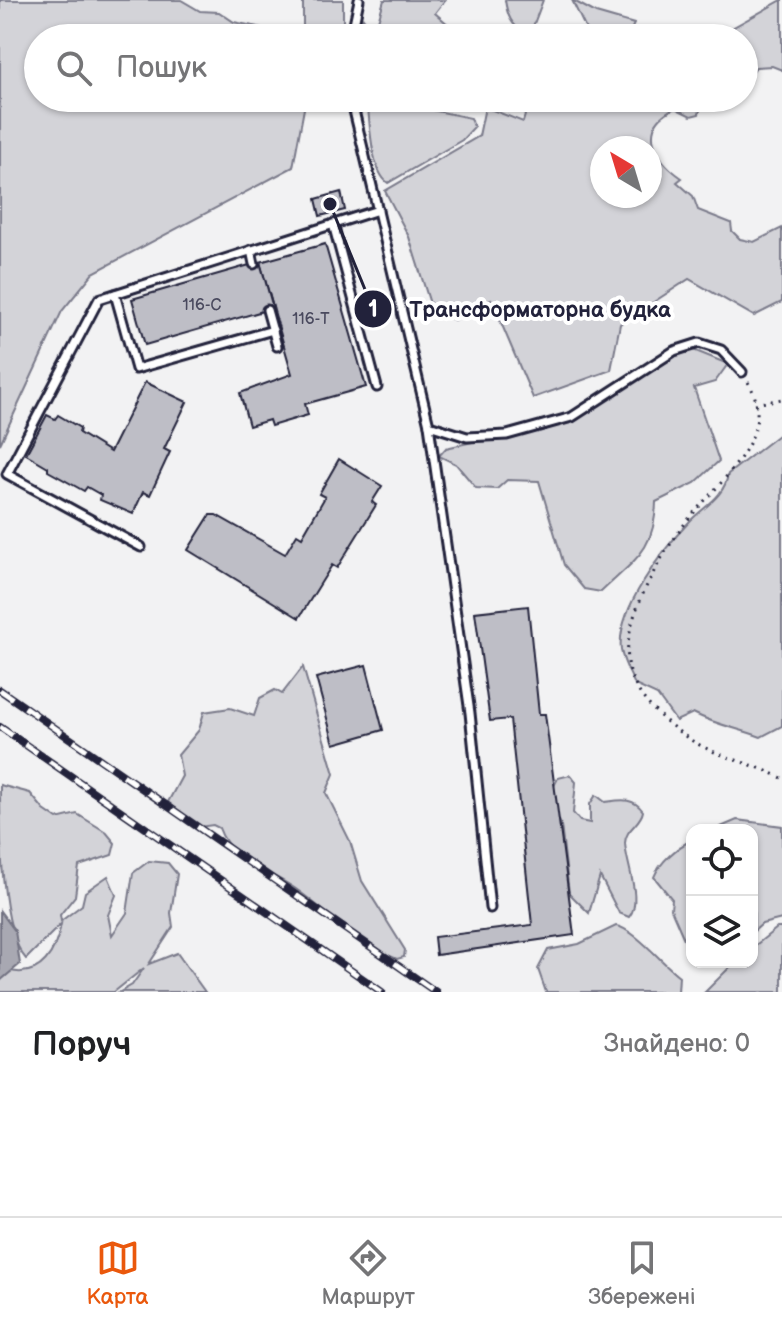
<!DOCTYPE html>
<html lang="uk">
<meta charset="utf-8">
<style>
body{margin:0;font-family:"Balsamiq Sans",sans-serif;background:#f6f6f6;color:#202124}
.controls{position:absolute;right:24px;bottom:24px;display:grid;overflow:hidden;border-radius:16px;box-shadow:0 2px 6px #0004}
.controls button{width:72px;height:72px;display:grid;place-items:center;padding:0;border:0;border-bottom:2px solid #e0e0e0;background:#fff;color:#202124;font:40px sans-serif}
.compass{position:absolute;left:590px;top:136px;width:72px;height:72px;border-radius:50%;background:#fff;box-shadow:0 2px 6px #0004;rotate:322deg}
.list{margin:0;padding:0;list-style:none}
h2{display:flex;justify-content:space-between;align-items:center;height:104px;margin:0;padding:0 32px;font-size:34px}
h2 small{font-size:26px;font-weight:400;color:#757577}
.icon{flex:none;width:44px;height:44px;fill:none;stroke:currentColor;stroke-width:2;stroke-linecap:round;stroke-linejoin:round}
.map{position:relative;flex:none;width:782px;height:992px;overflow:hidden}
.search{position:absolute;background:#fff;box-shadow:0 2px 6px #0004;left:24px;right:24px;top:24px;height:88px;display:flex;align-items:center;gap:20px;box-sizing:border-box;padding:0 28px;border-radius:44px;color:#757577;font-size:30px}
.sheet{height:224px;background:#fff}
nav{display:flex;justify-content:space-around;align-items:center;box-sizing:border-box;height:112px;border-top:2px solid #e0e0e0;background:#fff;font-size:22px;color:#757577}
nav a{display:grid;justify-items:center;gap:4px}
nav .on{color:#ea580c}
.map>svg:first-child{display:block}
.green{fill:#d3d3d8;stroke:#7a7a8a;stroke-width:2;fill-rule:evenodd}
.water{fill:#a8a8b2;stroke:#727282;stroke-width:2}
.building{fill:#bebec6;stroke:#22223b;stroke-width:2}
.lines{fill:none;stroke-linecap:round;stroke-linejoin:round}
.service-casing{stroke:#22223b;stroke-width:13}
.path{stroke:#22223b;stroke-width:3;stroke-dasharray:2 6;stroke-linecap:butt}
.service{stroke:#fff;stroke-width:7}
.rail-casing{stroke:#22223b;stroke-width:8}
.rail{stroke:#fff;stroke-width:5;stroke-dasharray:15;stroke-linecap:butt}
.labels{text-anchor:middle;stroke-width:8;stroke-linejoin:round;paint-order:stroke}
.number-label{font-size:16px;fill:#49495e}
.leader{fill:none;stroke:#22223b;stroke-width:3}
.callout-dot{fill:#22223b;stroke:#fff;stroke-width:3}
.mark-label{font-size:24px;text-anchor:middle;font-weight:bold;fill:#fff}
.callout-label{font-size:22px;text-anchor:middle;font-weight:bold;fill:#22223b;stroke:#fff;stroke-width:8;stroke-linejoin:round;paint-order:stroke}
</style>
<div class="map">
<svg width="782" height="992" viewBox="0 0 782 992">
<rect width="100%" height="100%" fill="#f2f2f3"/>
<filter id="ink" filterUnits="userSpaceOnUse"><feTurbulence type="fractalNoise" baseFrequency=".0125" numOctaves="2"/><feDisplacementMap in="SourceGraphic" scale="16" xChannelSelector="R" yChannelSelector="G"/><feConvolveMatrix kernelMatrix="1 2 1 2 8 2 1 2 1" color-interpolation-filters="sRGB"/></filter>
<g filter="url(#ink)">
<g class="green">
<path d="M0 0H181L200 11 219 12 234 22 267 29 266 38H38V98H306L293 167 93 273 62 311 0 444Z"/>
<path d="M303 0H343V38H295L303 30Z"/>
<path d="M384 0H445L435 13 464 38H356L363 18 368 25 376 28Z"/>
<path d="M505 0H543L532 29 524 32C511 26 507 14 505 0Z"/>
<path d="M572 0 596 13 634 24 627 38H590Z"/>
<path d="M782 0V70L772 66 756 67 744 83V38H714Z"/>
<path d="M367 98H421L422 108 471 118 474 127 462 140 388 183C370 170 370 120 367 98Z"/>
<path d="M530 98H711L702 103 699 114 691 116 675 108C637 126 654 159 682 178L677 182 693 196 698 210 731 223 732 231 740 239 754 242 782 228V302L754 316 689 279 620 324 611 370 533 398 491 299 454 320 431 307 409 237 385 191 479 136 485 107 523 122ZM602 148H650V196H602Z"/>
<path d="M686 347 728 364 715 382 694 388 719 461 695 483 656 502C655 551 634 560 601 592L584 589 564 565 539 481 507 480 497 489 476 488 456 464 439 456 446 448 557 423 622 390 634 375 654 370 658 361Z"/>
<path d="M782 432V726L761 737C737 728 716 725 693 713L676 721 657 695 635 685C630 674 623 662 621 650 616 610 663 549 690 521 705 506 725 496 728 474Z"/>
<path d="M303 667 334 774 326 793 350 841 362 881 405 950 404 957 397 959C359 943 332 916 300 892 273 871 231 863 219 828L213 825 199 827 168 802 182 776 178 755 199 730 204 712 230 708 254 716 260 698 275 690 282 694Z"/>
<path d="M570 775 576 782 573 813 580 821 590 823V804L596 795 605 802C621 800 633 797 643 811 641 824 625 829 625 843 626 864 643 901 629 917L619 913 600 876 589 913 569 893 561 825 549 796 558 778Z"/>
<path d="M0 785 30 793 44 810 57 819 77 814 106 832 115 843 112 855 79 866 75 896 60 915 61 921 82 905 85 892 108 876 116 895 108 915 112 935 127 913 133 873 149 861 168 863 177 874 171 913 173 927 149 964 177 953 205 992H120L132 985 144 968 114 992H0V976L10 971C42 978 56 951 61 924L26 959C0 930 0 831 0 785Z"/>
<path d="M737 820 782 826V919L762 924 754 931 752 830H714Z"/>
<path d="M692 840V953H690L671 909 672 899 654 877C660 862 677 847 692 840Z"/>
<path d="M616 926C633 928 663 964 679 976L678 992H546L538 969 548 950 579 944Z"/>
<path d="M777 928H782V992H705L735 962H752V948Z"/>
</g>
<path class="water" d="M0 911 15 931 20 964 0 981Z"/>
<g class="building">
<path d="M341 192 345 210 320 216 316 199Z"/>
<path d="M325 244 366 387 305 404 308 415 271 426 269 420 249 426 240 393 292 374 260 262Z"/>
<path d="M260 262 273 308 145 345 132 299Z"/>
<path d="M145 382 187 402 164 449 170 452 150 495 143 492 133 514 100 500 101 495 87 487 84 491 48 471V467L26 454 47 415 55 419 58 415 80 428 79 433 110 452Z"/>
<path d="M339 459 382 486 372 502 376 505 337 568 332 565 299 618 188 550 210 515H216L285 554 297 534 302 537 325 497 319 494Z"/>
<path d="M528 606 539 714H545L574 935 436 955 434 937 532 925 510 719 490 721 475 612Z"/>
<path d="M366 665 383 730 334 744 316 678Z"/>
</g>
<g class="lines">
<g class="service-casing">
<g id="service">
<path d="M351 38 359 0"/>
<path d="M351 98 429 425 470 713 490 908"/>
<path d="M333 224 377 387"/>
<path d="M251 250 254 264"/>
<path d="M115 294 136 369 273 330"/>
<path d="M267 310 277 346"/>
<path d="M429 425 467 437 507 435 572 417 674 351 699 343 721 350 742 372"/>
<path d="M141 547 7 474 99 299 378 210"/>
</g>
</g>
<g class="path">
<path d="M748 382C782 437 712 487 683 526 663 554 648 579 636 611 615 669 634 698 682 734 713 757 749 761 782 778"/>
<path d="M755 404 782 399"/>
</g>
<use href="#service" class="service"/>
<g class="rail-casing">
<g id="rail">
<path d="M0 690 436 992"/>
<path d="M0 727 382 992"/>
</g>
</g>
<use href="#rail" class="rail"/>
</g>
</g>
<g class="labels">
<g class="number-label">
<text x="202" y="310">116-С</text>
<text x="311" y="324">116-Т</text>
</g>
</g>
<path class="leader" d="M330 204L373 309"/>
<g class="callout-dot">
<circle cx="330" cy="204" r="8"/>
<circle cx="373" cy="309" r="20"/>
</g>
<g class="mark-label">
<text x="373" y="317">1</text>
</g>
<g class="callout-label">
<text x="540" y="317">Трансформаторна будка</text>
</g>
</svg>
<div class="controls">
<button><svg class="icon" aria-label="locate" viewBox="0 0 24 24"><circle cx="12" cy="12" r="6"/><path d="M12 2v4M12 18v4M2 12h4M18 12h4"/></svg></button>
<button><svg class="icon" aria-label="layers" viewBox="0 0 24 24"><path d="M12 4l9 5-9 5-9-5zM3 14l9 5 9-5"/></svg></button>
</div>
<svg class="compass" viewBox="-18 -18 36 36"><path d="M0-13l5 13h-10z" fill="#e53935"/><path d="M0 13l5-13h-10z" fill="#757577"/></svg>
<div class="search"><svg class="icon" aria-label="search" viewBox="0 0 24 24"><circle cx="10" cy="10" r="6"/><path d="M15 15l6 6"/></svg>Пошук</div>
</div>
<section class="sheet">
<h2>Поруч<small>Знайдено: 0</small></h2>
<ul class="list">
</ul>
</section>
<nav>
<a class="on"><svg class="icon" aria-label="map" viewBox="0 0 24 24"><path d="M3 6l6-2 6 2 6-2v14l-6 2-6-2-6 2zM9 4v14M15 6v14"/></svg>Карта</a>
<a><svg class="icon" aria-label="directions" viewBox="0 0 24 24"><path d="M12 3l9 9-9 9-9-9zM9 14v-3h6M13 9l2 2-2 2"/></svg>Маршрут</a>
<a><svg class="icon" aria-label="saved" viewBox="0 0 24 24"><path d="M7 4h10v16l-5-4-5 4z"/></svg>Збережені</a>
</nav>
